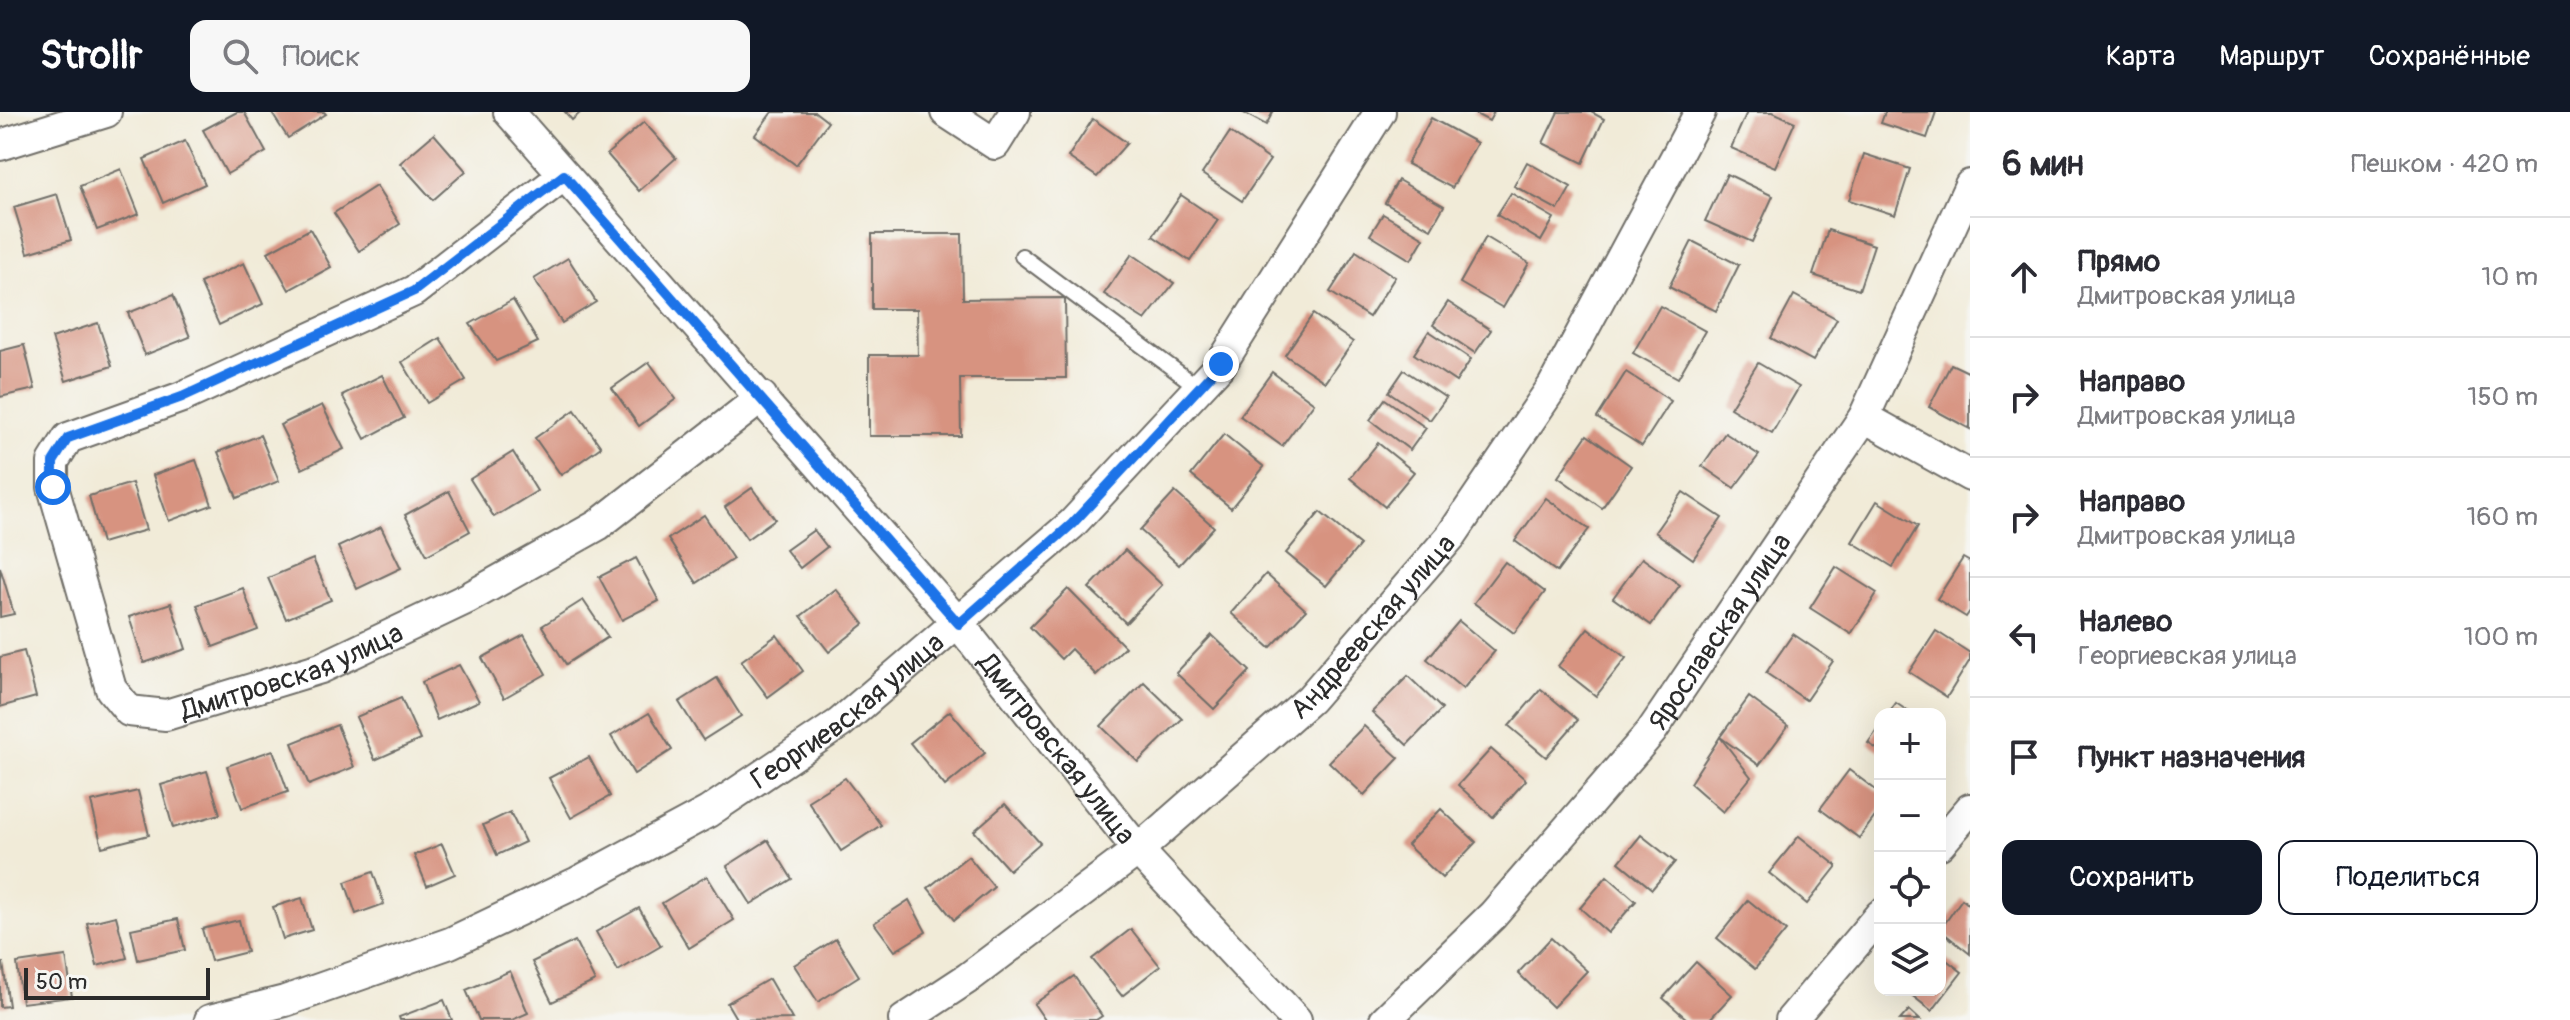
<!DOCTYPE html>
<html lang="ru">
<meta charset="utf-8">
<style>
body{margin:0;font-family:Pangolin,sans-serif;background:#f7f7f7;color:#2b2b33}
.controls{position:absolute;right:24px;bottom:24px;display:grid;overflow:hidden;border-radius:16px;box-shadow:0 8px 32px #0002}
.controls button{width:72px;height:72px;display:grid;place-items:center;padding:0;border:0;border-bottom:2px solid #e1e1e2;background:#fff;color:#2b2b33;font:40px sans-serif}
.scale{position:absolute;left:24px;bottom:20px;width:186px;box-sizing:border-box;padding-left:8px;border:4px solid #2b2b2b;border-top:0;font-size:22px;line-height:28px;white-space:nowrap;color:#2b2b2b;-webkit-text-stroke:6px #f6f6f2;paint-order:stroke}
.stop{position:absolute;width:24px;height:24px;margin:-18px;border:6px solid #1a73e8;border-radius:50%;background:#fff}
.stop.end{background:#1a73e8;border-color:#fff;box-shadow:0 2px 8px #0008}
.list{margin:0;padding:0;list-style:none}
h2{display:flex;justify-content:space-between;align-items:center;height:104px;margin:0;padding:0 32px;font-size:34px}
h2 small{font-size:26px;font-weight:400;color:#7c7c81}
.list li{display:grid;grid-template-columns:52px 1fr auto;gap:24px;align-items:center;box-sizing:border-box;height:120px;padding:0 32px;border-top:2px solid #e1e1e2}
.list b{display:block;font-size:30px;white-space:nowrap}
.list p{margin:0;font-size:26px;white-space:nowrap;color:#7c7c81}
.list em{font-size:26px;font-style:normal;color:#7c7c81}
.actions{display:flex;gap:16px;padding:24px 32px}
.actions a{flex:1;padding:18px 0;border:2px solid #111827;border-radius:16px;text-align:center;font-size:28px;color:#111827}
.actions .main{background:#111827;color:#fff}
.icon{flex:none;width:44px;height:44px;fill:none;stroke:currentColor;stroke-width:2;stroke-linecap:round;stroke-linejoin:round}
.map{position:relative;flex:none;width:1970px;height:908px;overflow:hidden}
header{display:flex;align-items:center;gap:48px;box-sizing:border-box;height:112px;padding:0 40px;background:#111827;color:#fff}
header strong{font-size:38px}
nav{display:flex;gap:44px;margin-inline-start:auto;font-size:28px}
.search{width:560px;height:72px;background:#f7f7f7;display:flex;align-items:center;gap:20px;box-sizing:border-box;padding:0 28px;border-radius:16px;color:#7c7c81;font-size:30px}
main{display:flex}
aside{flex:1;background:#fff}
.map>svg:first-child{display:block}
.building{fill:#d79380}
.lines{fill:none;stroke-linecap:round;stroke-linejoin:round}
.lane-casing{stroke:#706e68;stroke-width:18}
.street-casing{stroke:#706e68;stroke-width:34}
.lane{stroke:#fff;stroke-width:14}
.street{stroke:#fff;stroke-width:30}
.route{stroke:#1a73e8;stroke-width:10}
.labels{text-anchor:middle;stroke-width:7;stroke-linejoin:round;paint-order:stroke}
.street-label{font-size:28px;fill:#2b2b2b;stroke:#f6f6f2}
</style>
<header>
<strong>Strollr</strong>
<div class="search"><svg class="icon" aria-label="search" viewBox="0 0 24 24"><circle cx="10" cy="10" r="6"/><path d="M15 15l6 6"/></svg>Поиск</div>
<nav><a>Карта</a><a>Маршрут</a><a>Сохранённые</a></nav>
</header>
<main>
<div class="map">
<svg width="1970" height="908" viewBox="0 0 1970 908">
<rect width="100%" height="100%" fill="#f6f6f2"/>
<filter id="ink" filterUnits="userSpaceOnUse"><feTurbulence type="fractalNoise" baseFrequency=".0125" numOctaves="2"/><feDisplacementMap in="SourceGraphic" scale="16" xChannelSelector="R" yChannelSelector="G"/><feConvolveMatrix kernelMatrix="1 2 1 2 8 2 1 2 1" color-interpolation-filters="sRGB"/></filter>
<filter id="wash" filterUnits="userSpaceOnUse"><feTurbulence type="fractalNoise" baseFrequency=".006" numOctaves="4" result="noise"/><feDisplacementMap in="SourceGraphic" scale="32" xChannelSelector="R" yChannelSelector="G"/><feGaussianBlur stdDeviation="1.8" result="paint"/><feColorMatrix in="noise" values="0 0 0 0 0 0 0 0 0 0 0 0 0 0 0 0 0 1.4 0 .05"/><feComposite in="paint" operator="in"/></filter>
<g filter="url(#wash)">
<rect width="100%" height="100%" fill="#f1ebd8"/>
<g id="blocks">
<g class="building">
<path d="M237 0H244L266 40 227 62 203 18Z"/>
<path d="M271 0H324L326 2 288 26Z"/>
<path d="M565 0H581L572 8Z"/>
<path d="M772 0H815L828 10 796 53 755 23Z"/>
<path d="M1242 0H1273L1266 13Z"/>
<path d="M1472 0H1494L1489 9Z"/>
<path d="M1558 0H1591L1604 7 1583 51 1543 31Z"/>
<path d="M1747 0H1773L1795 10 1775 55 1731 36Z"/>
<path d="M1885 0H1936L1927 26 1881 11Z"/>
<path d="M1431 6 1477 31 1452 76 1407 52Z"/>
<path d="M1093 7 1127 31 1097 65 1068 45Z"/>
<path d="M644 10 676 46 639 79 607 42Z"/>
<path d="M1230 20 1270 48 1242 89 1202 62Z"/>
<path d="M434 22 466 59 433 88 400 51Z"/>
<path d="M185 29 205 72 163 91 144 47Z"/>
<path d="M1864 42 1910 57 1895 103 1849 88Z"/>
<path d="M1527 50 1571 75 1558 98 1514 74Z"/>
<path d="M121 57 139 102 97 118 80 74Z"/>
<path d="M1727 62 1773 84 1752 130 1705 109Z"/>
<path d="M1398 68 1444 94 1431 117 1385 91Z"/>
<path d="M376 74 400 112 359 139 334 101Z"/>
<path d="M1511 81 1554 106 1541 129 1497 103Z"/>
<path d="M57 82 71 128 28 141 14 95Z"/>
<path d="M1181 83 1218 108 1190 149 1153 124Z"/>
<path d="M1383 102 1424 126 1411 148 1370 123Z"/>
<path d="M310 117 331 155 289 178 268 140Z"/>
<path d="M1828 118 1874 133 1859 178 1813 163Z"/>
<path d="M872 122H962L963 187 1065 186 1066 266H960L961 324H869V243H918L917 197H872Z"/>
<path d="M1486 125 1529 151 1503 196 1460 171Z"/>
<path d="M1692 129 1739 153 1716 199 1669 175Z"/>
<path d="M1356 139 1395 165 1369 205 1330 180Z"/>
<path d="M1132 142 1174 171 1145 208 1104 182Z"/>
<path d="M568 146 596 190 562 211 534 167Z"/>
<path d="M244 151 263 192 219 213 200 171Z"/>
<path d="M173 183 190 225 145 243 128 201Z"/>
<path d="M1794 183 1837 207 1813 249 1771 226Z"/>
<path d="M513 188 538 230 496 249 470 212Z"/>
<path d="M1448 190 1491 218 1475 241 1433 213Z"/>
<path d="M1660 194 1705 219 1678 266 1633 241Z"/>
<path d="M1313 202 1353 230 1325 270 1285 243Z"/>
<path d="M98 211 112 254 66 269 52 226Z"/>
<path d="M1429 219 1471 247 1456 270 1414 242Z"/>
<path d="M440 226 466 268 427 291 402 250Z"/>
<path d="M24 233 35 277 0 285V239Z"/>
<path d="M649 250 676 287 639 314 612 276Z"/>
<path d="M1758 251 1799 275 1772 321 1730 296Z"/>
<path d="M1951 252 1970 261V317L1929 295Z"/>
<path d="M1404 258 1446 286 1430 308 1389 280Z"/>
<path d="M1272 260 1314 291 1282 334 1240 304Z"/>
<path d="M1626 260 1671 289 1642 334 1597 306Z"/>
<path d="M382 263 404 306 365 327 342 283Z"/>
<path d="M1385 287 1426 316 1410 338 1370 308Z"/>
<path d="M322 293 344 337 302 357 280 313Z"/>
<path d="M575 298 601 335 561 363 535 326Z"/>
<path d="M1725 321 1759 343 1734 376 1702 354Z"/>
<path d="M1224 322 1264 355 1231 396 1191 363Z"/>
<path d="M260 323 279 369 237 386 218 340Z"/>
<path d="M1587 323 1631 354 1602 396 1558 365Z"/>
<path d="M1378 331 1414 360 1385 395 1350 366Z"/>
<path d="M513 340 537 379 494 405 470 367Z"/>
<path d="M196 348 212 393 169 409 153 363Z"/>
<path d="M132 371 146 418 102 431 89 384Z"/>
<path d="M752 376 775 407 747 427 725 395Z"/>
<path d="M449 379 470 419 427 443 405 403Z"/>
<path d="M1175 380 1214 415 1179 453 1140 418Z"/>
<path d="M1683 380 1722 406 1693 447 1655 420Z"/>
<path d="M1546 386 1589 417 1557 460 1515 429Z"/>
<path d="M1877 389 1918 414 1893 455 1852 430Z"/>
<path d="M1320 400 1360 433 1326 474 1286 441Z"/>
<path d="M704 403 733 447 697 471 668 427Z"/>
<path d="M381 415 401 456 357 477 338 435Z"/>
<path d="M814 418 827 435 800 456 786 438Z"/>
<path d="M1125 438 1162 473 1126 511 1089 476Z"/>
<path d="M636 446 659 489 622 508 599 465Z"/>
<path d="M1642 446 1680 473 1651 513 1613 486Z"/>
<path d="M1963 446 1970 450V499L1966 505 1937 487Z"/>
<path d="M313 447 331 488 286 507 268 466Z"/>
<path d="M1505 450 1545 480 1514 521 1474 491Z"/>
<path d="M0 455 14 502 0 505Z"/>
<path d="M1836 455 1877 481 1851 522 1810 496Z"/>
<path d="M1266 462 1306 498 1270 536 1231 501Z"/>
<path d="M243 476 258 518 213 535 197 493Z"/>
<path d="M836 477 864 512 829 540 801 504Z"/>
<path d="M1068 477 1125 535 1096 563 1071 537 1061 547 1030 515Z"/>
<path d="M583 488 608 525 566 552 542 514Z"/>
<path d="M171 491 186 537 144 551 129 505Z"/>
<path d="M1459 509 1495 539 1463 577 1427 547Z"/>
<path d="M1588 516 1626 546 1596 584 1558 554Z"/>
<path d="M1936 519 1970 541V548L1947 585 1909 560Z"/>
<path d="M1793 522 1833 549 1806 588 1766 561Z"/>
<path d="M524 523 546 562 504 586 482 546Z"/>
<path d="M777 523 803 559 768 585 741 549Z"/>
<path d="M1212 523 1250 559 1214 597 1176 561Z"/>
<path d="M24 539 36 585 0 595V545Z"/>
<path d="M459 553 479 589 437 608 422 570Z"/>
<path d="M1408 564 1442 597 1407 633 1372 600Z"/>
<path d="M717 566 741 604 703 628 679 590Z"/>
<path d="M1144 570 1182 607 1138 650 1101 614Z"/>
<path d="M1541 577 1578 608 1546 645 1509 614Z"/>
<path d="M1749 585 1788 614 1759 653 1720 625Z"/>
<path d="M401 586 420 628 375 648 356 605Z"/>
<path d="M1896 591 1912 602H1888Z"/>
<path d="M950 599 985 641 945 674 910 631Z"/>
<path d="M649 601 672 638 634 662 611 624Z"/>
<path d="M337 613 354 655 309 673 292 631Z"/>
<path d="M1364 614 1399 646 1364 683 1329 650Z"/>
<path d="M1880 614V639L1868 631Z"/>
<path d="M1720 625 1751 665 1723 700 1690 671Z"/>
<path d="M1491 637 1526 668 1493 705 1458 673Z"/>
<path d="M273 638 288 680 242 696 227 654Z"/>
<path d="M589 645 610 684 571 706 549 666Z"/>
<path d="M1849 658 1880 681V698L1859 726 1820 697Z"/>
<path d="M207 659 220 702 173 716 161 673Z"/>
<path d="M845 666 881 713 841 739 808 689Z"/>
<path d="M138 679 149 723 102 735 91 690Z"/>
<path d="M1005 692 1040 731 1009 758 974 719Z"/>
<path d="M1441 697 1476 730 1442 766 1407 733Z"/>
<path d="M510 700 525 730 497 743 483 713Z"/>
<path d="M1641 723 1675 750 1652 777 1619 750Z"/>
<path d="M1799 724 1837 754 1807 792 1769 761Z"/>
<path d="M768 728 792 767 751 792 727 754Z"/>
<path d="M442 732 455 762 427 774 414 743Z"/>
<path d="M968 744 994 775 954 808 928 776Z"/>
<path d="M373 760 384 792 356 802 345 770Z"/>
<path d="M707 764 734 808 689 836 662 791Z"/>
<path d="M1607 764 1636 789 1608 821 1580 796Z"/>
<path d="M302 786 312 818 283 827 273 795Z"/>
<path d="M1962 787 1970 794V842L1940 818Z"/>
<path d="M909 788 926 820 895 839 874 811Z"/>
<path d="M1748 788 1786 819 1755 857 1717 826Z"/>
<path d="M639 796 661 834 618 859 596 820Z"/>
<path d="M116 804 127 846 97 854 87 811Z"/>
<path d="M178 807 185 838 138 848 131 817Z"/>
<path d="M239 808 247 840 211 849 202 817Z"/>
<path d="M1131 817 1160 854 1122 884 1092 847Z"/>
<path d="M1551 826 1587 859 1553 895 1518 861Z"/>
<path d="M836 827 859 864 818 890 794 853Z"/>
<path d="M575 829 595 869 552 890 532 850Z"/>
<path d="M1940 843 1962 860 1932 899 1905 878H1940Z"/>
<path d="M66 844 72 885 22 891 17 851Z"/>
<path d="M1696 850 1732 883 1709 908H1688L1663 886Z"/>
<path d="M0 851H3L9 894 0 895Z"/>
<path d="M510 859 528 901 512 908H479L466 878Z"/>
<path d="M1074 864 1102 904 1096 908H1045L1034 892Z"/>
<path d="M769 867 792 907 737 908 727 891Z"/>
<path d="M444 888 452 908H400L399 905Z"/>
<path d="M1909 898 1920 908H1900Z"/>
</g>
</g>
</g>
<g filter="url(#ink)">
<use href="#blocks" fill-opacity="0" stroke="#706e68" stroke-width="2"/>
<g class="lines">
<g class="lane-casing">
<path id="lane" d="M1022 144 1199 276"/>
</g>
<g class="street-casing">
<g id="street">
<path id="s1" d="M509 0 959 512 1138 738 1296 908"/>
<path d="M946 0 995 32 1015 0"/>
<path d="M0 33 106 0"/>
<path id="s2" d="M564 63 414 179 182 285 68 326 53 350V375L111 577 129 599 166 603 321 556 468 486 598 413 762 285"/>
<path d="M1864 305 1970 364"/>
<path d="M1940 732 1970 697"/>
<path id="s3" d="M210 908 285 889 450 831 578 770 708 700 840 611 1072 412 1221 252 1380 0"/>
<path id="s4" d="M904 908 968 866 1138 738 1310 587 1451 424 1553 274 1700 0"/>
<path id="s5" d="M1385 908 1493 803 1651 620 1864 305 1970 73"/>
<path d="M1791 908 1880 803"/>
</g>
</g>
<use href="#lane" class="lane"/>
<use href="#street" class="street"/>
</g>
</g>
<g class="lines" filter="url(#ink)">
<path class="route" d="M53 375V350L68 326 182 285 414 179 564 63 959 512 1072 412 1221 252"/>
</g>
<g class="labels">
<g class="street-label">
<text dy="10" stroke="none"><textPath href="#s4" startOffset="614">Андреевская улица</textPath></text>
<text dy="10" stroke="none"><textPath href="#s5" startOffset="514">Ярославская улица</textPath></text>
<text dy="10" stroke="none"><textPath href="#s2" startOffset="1028">Дмитровская улица</textPath></text>
<text dy="10" stroke="none"><textPath href="#s3" startOffset="714">Георгиевская улица</textPath></text>
<text dy="10" stroke="none"><textPath href="#s1" startOffset="840">Дмитровская улица</textPath></text>
</g>
</g>
</svg>
<div class="controls">
<button>+</button>
<button>−</button>
<button><svg class="icon" aria-label="locate" viewBox="0 0 24 24"><circle cx="12" cy="12" r="6"/><path d="M12 2v4M12 18v4M2 12h4M18 12h4"/></svg></button>
<button><svg class="icon" aria-label="layers" viewBox="0 0 24 24"><path d="M12 4l9 5-9 5-9-5zM3 14l9 5 9-5"/></svg></button>
</div>
<div class="scale">50 m</div>
<div class="stop" style="left:53px;top:375px"></div>
<div class="stop end" style="left:1221px;top:252px"></div>
</div>
<aside>
<h2>6 мин<small>Пешком · 420 m</small></h2>
<ul class="list">
<li><svg class="icon" aria-label="ahead" viewBox="0 0 24 24"><path d="M12 20V5M6 11l6-6 6 6"/></svg><div><b>Прямо</b><p>Дмитровская улица</p></div><em>10 m</em></li>
<li><svg class="icon" aria-label="right" viewBox="0 0 24 24"><path d="M7 20v-9h11M14 6l5 5-5 5"/></svg><div><b>Направо</b><p>Дмитровская улица</p></div><em>150 m</em></li>
<li><svg class="icon" aria-label="right" viewBox="0 0 24 24"><path d="M7 20v-9h11M14 6l5 5-5 5"/></svg><div><b>Направо</b><p>Дмитровская улица</p></div><em>160 m</em></li>
<li><svg class="icon" aria-label="left" viewBox="0 0 24 24"><path d="M17 20v-9H6M10 6l-5 5 5 5"/></svg><div><b>Налево</b><p>Георгиевская улица</p></div><em>100 m</em></li>
<li><svg class="icon" aria-label="arrive" viewBox="0 0 24 24"><path d="M6 21V4h12l-3 4 3 4H6"/></svg><div><b>Пункт назначения</b></div></li>
</ul>
<div class="actions"><a class="main">Сохранить</a><a>Поделиться</a></div>
</aside>
</main>
